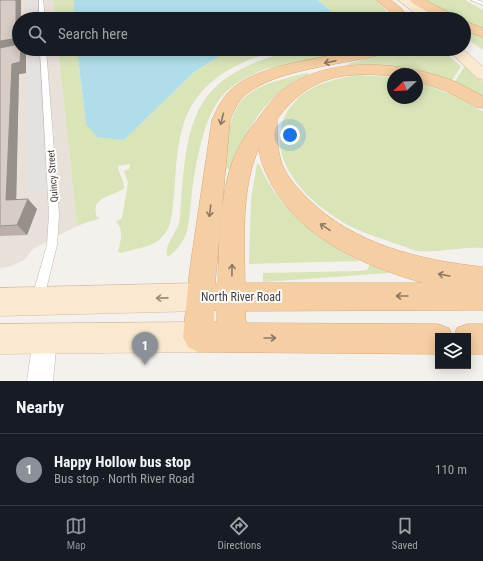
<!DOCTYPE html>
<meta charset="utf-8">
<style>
body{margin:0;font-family:"Roboto Condensed",sans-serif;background:#242831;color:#f1f3f6}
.controls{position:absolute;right:12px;bottom:12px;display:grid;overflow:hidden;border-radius:0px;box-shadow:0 2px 10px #0003}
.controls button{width:36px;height:36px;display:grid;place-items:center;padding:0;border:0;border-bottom:1px solid #363941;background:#171b24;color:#f1f3f6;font:20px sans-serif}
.compass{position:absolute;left:387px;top:68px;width:36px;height:36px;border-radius:50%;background:#171b24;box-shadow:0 2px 10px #0003;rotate:247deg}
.you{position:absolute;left:290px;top:135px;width:14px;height:14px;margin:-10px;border:3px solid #fff;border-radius:50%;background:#1a73e8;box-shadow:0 0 0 6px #1a73e833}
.badge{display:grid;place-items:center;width:26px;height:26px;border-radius:50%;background:#8c9099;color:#fff;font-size:13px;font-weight:700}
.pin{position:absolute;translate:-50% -33px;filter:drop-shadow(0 1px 2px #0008)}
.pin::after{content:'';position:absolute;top:21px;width:14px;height:12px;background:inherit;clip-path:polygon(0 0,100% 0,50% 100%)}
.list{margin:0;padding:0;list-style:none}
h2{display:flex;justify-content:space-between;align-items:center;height:52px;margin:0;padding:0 16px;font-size:17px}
h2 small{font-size:13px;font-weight:400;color:#9ea1a6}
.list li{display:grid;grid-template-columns:26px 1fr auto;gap:12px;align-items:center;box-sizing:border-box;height:72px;padding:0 16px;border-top:1px solid #363941}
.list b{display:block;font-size:15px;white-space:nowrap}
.list p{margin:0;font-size:13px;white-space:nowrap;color:#9ea1a6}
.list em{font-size:13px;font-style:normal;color:#9ea1a6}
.icon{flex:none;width:22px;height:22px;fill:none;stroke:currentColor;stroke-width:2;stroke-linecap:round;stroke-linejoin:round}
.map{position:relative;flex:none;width:483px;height:381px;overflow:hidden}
.search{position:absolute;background:#171b24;box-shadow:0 2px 10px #0003;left:12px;right:12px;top:12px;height:44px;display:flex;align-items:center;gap:10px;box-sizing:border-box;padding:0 14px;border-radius:22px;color:#9ea1a6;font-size:15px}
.sheet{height:124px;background:#171b24}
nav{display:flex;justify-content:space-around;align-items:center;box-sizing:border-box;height:56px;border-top:1px solid #363941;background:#171b24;font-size:11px;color:#9ea1a6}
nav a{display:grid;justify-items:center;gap:2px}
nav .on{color:#8c9099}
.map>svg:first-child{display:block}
.residential{fill:#e8e1da}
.green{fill:#d9e4b9}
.parking{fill:#e4e1e0}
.water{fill:#afdeea}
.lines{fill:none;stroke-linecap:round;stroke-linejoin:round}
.lane-casing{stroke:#c2b9b2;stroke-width:1}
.street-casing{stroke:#c2b9b2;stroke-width:1}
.secondary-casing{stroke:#d2bca2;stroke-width:1}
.primary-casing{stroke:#d9a875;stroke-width:1}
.lane{fill:#fff;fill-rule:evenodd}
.street{fill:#fff;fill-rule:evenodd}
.secondary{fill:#fae8d0;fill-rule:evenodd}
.primary{fill:#f5cea4;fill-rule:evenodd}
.wall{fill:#bab0a9}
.shaded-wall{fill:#97908a}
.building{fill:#d8cdc5;stroke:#97908a}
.oneway{stroke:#8d7964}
.oneway2{stroke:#988c7e}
.labels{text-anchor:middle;stroke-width:4;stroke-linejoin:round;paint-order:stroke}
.street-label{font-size:10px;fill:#48403a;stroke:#fff}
.near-street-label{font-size:12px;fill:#48403a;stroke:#fff}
</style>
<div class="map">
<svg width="483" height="381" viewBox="0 0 483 381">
<rect width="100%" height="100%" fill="#f4f0ec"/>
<path class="residential" d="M0 0H53L55 19H19V49H58L77 226 33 249 24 260 12 266 0 268Z"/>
<g class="green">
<path d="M53 0H74V19H55Z"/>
<path d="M318 0H376L385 9 391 19H331L333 13Z"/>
<path d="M423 0H465L483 10V29L464 21V19C451 19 435 6 423 0Z"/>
<path d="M464 28 483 36V50L464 37Z"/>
<path d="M58 49H77L86 124 124 140 194 72 231 49H284C241 59 196 80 183 126 176 148 176 172 174 195 172 210 173 227 161 238 153 247 133 249 122 253L118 252C120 242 125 230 116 222L122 218 128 183 124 171 129 169 130 164 118 166C118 175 124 177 124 188 114 197 89 196 97 217L100 218 77 226Z"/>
<path d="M299 49H358L266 69C250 75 235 82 224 94 203 114 194 172 191 201 188 226 190 240 168 257 162 244 179 233 180 218 187 117 190 75 299 49Z"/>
<path d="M391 49H441L461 66 451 82 440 78 372 65 351 66 347 64 373 57Z"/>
<path d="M464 65 483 82V97L454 83 464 67Z"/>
<path d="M308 73V75C268 92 245 128 233 168L223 170C232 98 236 89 308 73Z"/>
<path d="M355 75 393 77V98H417V82C441 89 462 98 483 112V248C461 246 439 253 416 251 394 242 369 236 348 225 340 221 332 215 325 210 294 187 264 147 289 109 294 103 299 96 306 92 320 82 338 79 355 75Z"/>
<path d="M257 164H259C280 212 315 236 360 261L249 264 251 199Z"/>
<path d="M371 262 389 271V273L263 282V273L359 271 367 270Z"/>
</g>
<g class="parking">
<path d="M28 0H44L45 19H28Z"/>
<path d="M0 49H47L56 187 28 195V58L0 63Z"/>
</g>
<g class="water">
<path d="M74 0H318L333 13 331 19H74Z"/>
<path d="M77 49H231L194 72 124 140 97 137 86 124Z"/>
</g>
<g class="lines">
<g class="lane-casing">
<g id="lane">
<path d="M39 0H43L45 19H39Z"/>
<path d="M471 0H477L483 2V5Z"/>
<path d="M27 49H39L0 58V54Z"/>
<path d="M40 49H46L59 214 57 245 44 298 42 302 38 304 34 302 32 298 47 245 49 214Z"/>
</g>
</g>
<g class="street-casing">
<path id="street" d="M45 327 54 330 57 339 53 381H27L33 339 36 330Z"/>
</g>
<g class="secondary-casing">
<g id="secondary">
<path d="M398 0H412L438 19H423Z"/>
<path d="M447 49H463L483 67V80L477 78Z"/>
<path d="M201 283 211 287 215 297 211 307 201 311 0 316V288Z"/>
<path d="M198 322 208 327 213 337 208 347 198 352 0 354V324Z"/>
</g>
</g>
<g class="primary-casing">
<g id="primary">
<path d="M377 0H391L402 9 408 19H394L392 14Z"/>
<path d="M410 0H425L456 16 458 19H441L412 3Z"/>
<path d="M464 21 483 28V37L464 30Z"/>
<path d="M367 49H389L387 52 379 55C341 65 277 69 246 94 238 101 234 110 230 120L215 284 218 283C219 243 219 199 233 160 239 145 248 131 258 119 266 108 274 97 284 89 332 54 405 62 456 82 465 86 474 92 483 96V108L477 107 444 90 417 81V74H393V76C342 71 309 76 277 119 277 134 277 150 282 164 287 177 298 189 307 198 354 245 420 260 483 267V310L245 311 246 323 438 324 449 328 452 336H438V354L198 352 188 347 183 337 190 268 212 120C217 108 224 95 234 87 264 63 330 57 367 49ZM259 148C260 162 266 173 272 185 304 241 364 265 423 283H245C244 241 241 186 259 148ZM214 310 217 311V322H214Z"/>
<path d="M468 324H483V354H468V336H454L457 328Z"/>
</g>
</g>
<use href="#lane" class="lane"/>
<use href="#street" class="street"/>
<use href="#secondary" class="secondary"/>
<use href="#primary" class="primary"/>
</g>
<path class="wall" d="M0 0H21V19H19V49L26 53V73L19 74 16 199 37 209 27 235 0 236Z"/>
<g class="shaded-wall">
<path d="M16 0H21V19H19V30L16 23Z"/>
<path d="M19 38V49L0 52V41Z"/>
<path d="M21 49H24L26 53V73L19 74 16 210 6 200 12 64Z"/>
<path d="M28 199 37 209 27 235 17 225Z"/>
</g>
<g class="building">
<path d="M0 0H16V23H19V38L0 41Z"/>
<path d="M19 44V49H21L20 62 12 64 6 200 28 199 17 225 0 226V48Z"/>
</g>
<defs><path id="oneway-shaft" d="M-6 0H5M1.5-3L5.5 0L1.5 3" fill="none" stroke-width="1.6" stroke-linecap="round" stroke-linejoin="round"/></defs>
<g class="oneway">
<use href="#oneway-shaft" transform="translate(330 62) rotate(168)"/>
<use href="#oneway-shaft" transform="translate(222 119) rotate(104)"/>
<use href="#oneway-shaft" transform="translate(210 211) rotate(97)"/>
<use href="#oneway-shaft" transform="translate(325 227) rotate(-146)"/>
<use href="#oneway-shaft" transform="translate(232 270) rotate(-89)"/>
<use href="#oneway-shaft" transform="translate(444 275) rotate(-170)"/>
<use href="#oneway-shaft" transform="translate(402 296) rotate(180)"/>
<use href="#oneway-shaft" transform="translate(270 338)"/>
</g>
<use class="oneway2" href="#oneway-shaft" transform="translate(162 298) rotate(179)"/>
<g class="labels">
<g class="street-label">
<text transform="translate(52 176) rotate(-94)" y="4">Quincy Street</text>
</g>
<g class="near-street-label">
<text x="241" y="301">North River Road</text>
</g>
</g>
</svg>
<div class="controls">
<button><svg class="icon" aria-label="layers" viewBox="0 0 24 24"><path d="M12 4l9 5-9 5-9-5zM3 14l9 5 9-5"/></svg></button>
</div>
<svg class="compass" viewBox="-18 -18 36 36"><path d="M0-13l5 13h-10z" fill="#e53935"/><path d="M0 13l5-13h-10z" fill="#9ea1a6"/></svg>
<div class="you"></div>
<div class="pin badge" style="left:145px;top:365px">1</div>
<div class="search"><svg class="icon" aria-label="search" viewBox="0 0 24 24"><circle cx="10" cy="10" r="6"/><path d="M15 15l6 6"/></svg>Search here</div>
</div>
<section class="sheet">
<h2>Nearby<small></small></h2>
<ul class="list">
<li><span class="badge">1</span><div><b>Happy Hollow bus stop</b><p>Bus stop · North River Road</p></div><em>110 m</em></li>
</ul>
</section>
<nav>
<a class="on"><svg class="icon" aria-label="map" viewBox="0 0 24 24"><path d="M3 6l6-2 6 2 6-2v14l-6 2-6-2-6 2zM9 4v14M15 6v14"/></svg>Map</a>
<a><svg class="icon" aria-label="directions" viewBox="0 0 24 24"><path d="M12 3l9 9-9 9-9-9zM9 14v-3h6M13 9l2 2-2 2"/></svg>Directions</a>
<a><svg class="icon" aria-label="saved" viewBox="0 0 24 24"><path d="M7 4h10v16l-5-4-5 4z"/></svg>Saved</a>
</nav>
